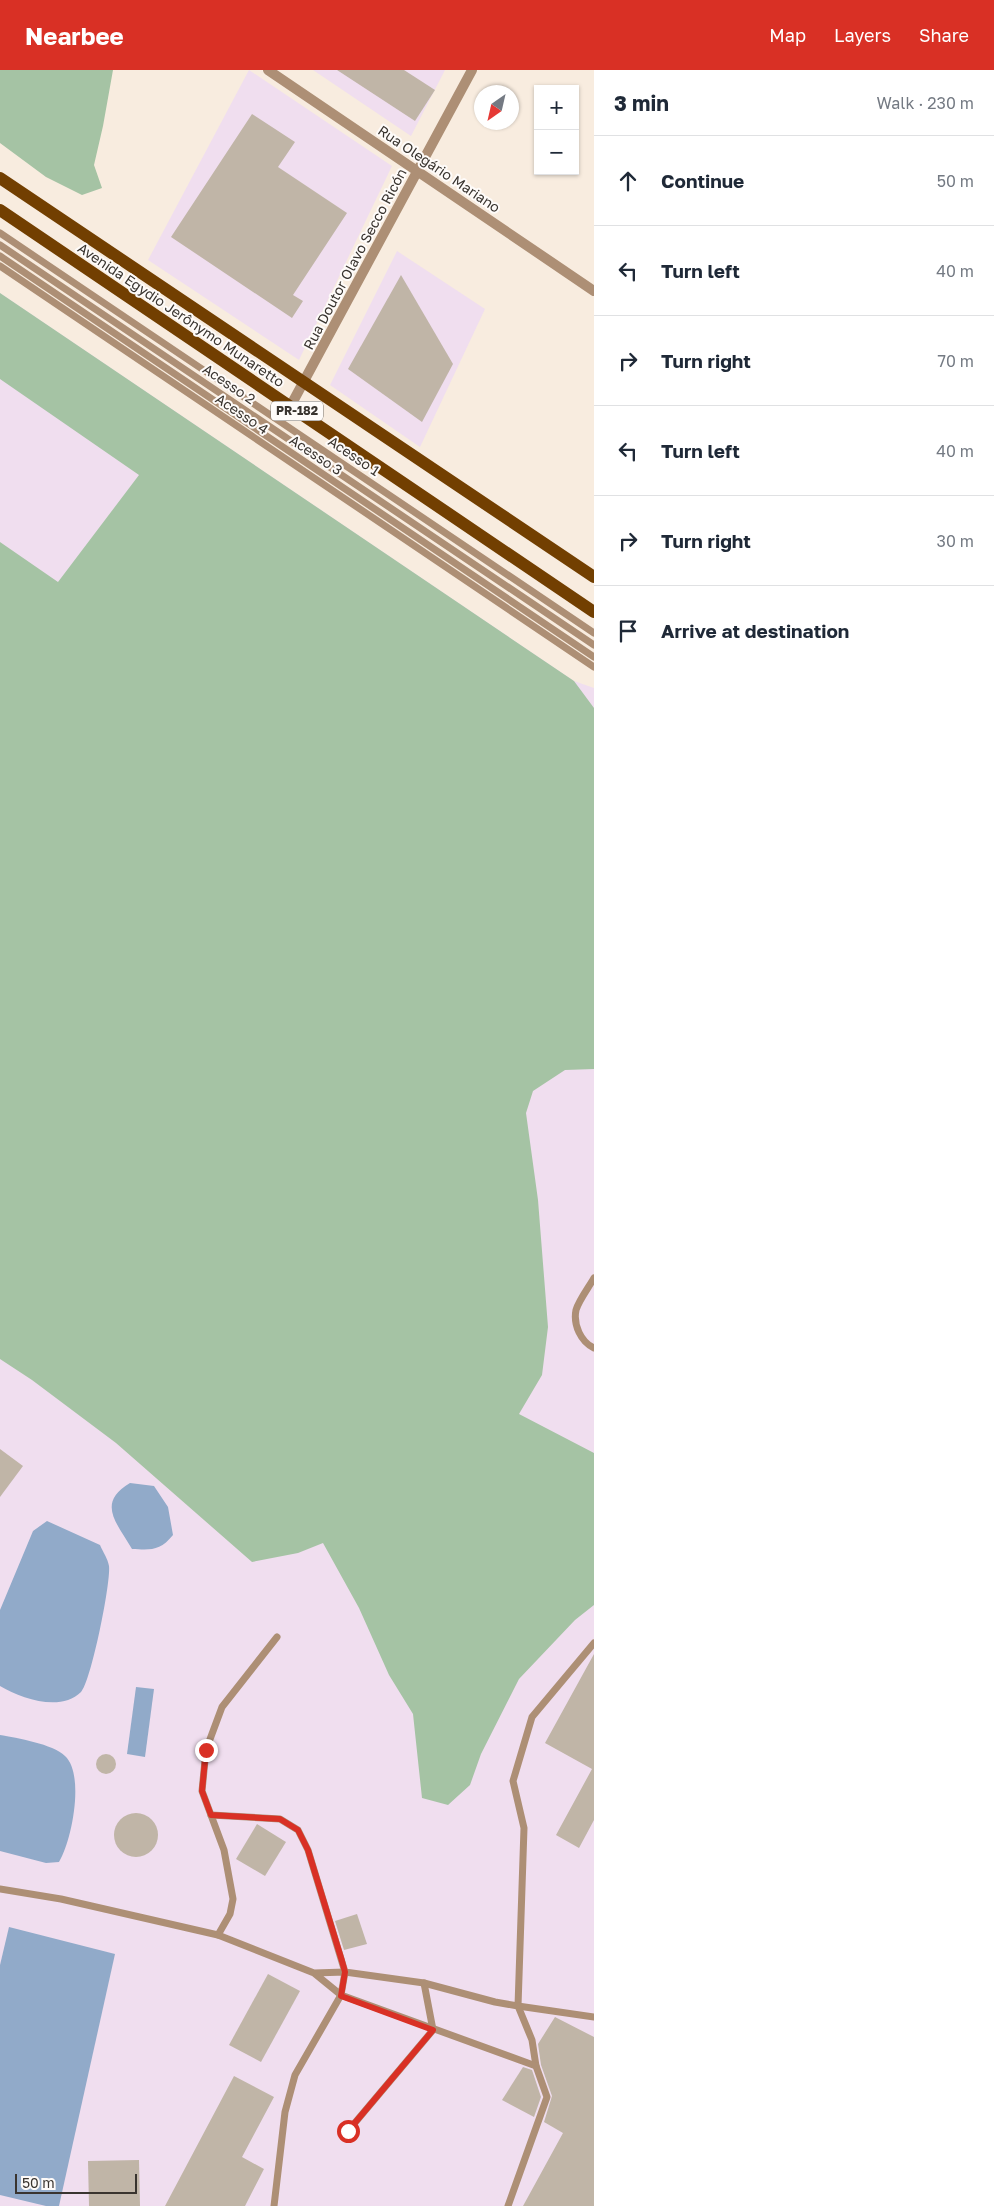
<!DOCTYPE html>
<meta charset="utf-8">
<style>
body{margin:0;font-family:"Golos Text",sans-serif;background:#f2f2f3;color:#1f2937}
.controls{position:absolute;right:15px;top:15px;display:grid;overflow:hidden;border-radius:0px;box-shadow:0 1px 4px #0004}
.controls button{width:45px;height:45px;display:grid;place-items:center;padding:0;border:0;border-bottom:1px solid #e0e1e3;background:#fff;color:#1f2937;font:25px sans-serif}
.compass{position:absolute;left:474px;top:15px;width:45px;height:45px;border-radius:50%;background:#fff;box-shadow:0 1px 4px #0004;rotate:214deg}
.scale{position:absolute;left:15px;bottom:12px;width:122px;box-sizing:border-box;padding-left:5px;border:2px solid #39342f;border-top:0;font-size:14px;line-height:18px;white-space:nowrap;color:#39342f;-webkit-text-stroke:4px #fefbf9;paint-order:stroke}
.stop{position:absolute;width:15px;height:15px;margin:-11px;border:4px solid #d93025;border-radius:50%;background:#fff}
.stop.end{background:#d93025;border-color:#fff;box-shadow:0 1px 5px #0008}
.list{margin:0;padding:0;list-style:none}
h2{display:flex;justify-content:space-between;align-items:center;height:65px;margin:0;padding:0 20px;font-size:21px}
h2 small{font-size:16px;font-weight:400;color:#747a83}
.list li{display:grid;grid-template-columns:32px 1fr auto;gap:15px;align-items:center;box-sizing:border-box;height:90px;padding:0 20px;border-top:1px solid #e0e1e3}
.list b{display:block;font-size:19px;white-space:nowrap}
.list em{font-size:16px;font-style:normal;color:#747a83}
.icon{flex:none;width:28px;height:28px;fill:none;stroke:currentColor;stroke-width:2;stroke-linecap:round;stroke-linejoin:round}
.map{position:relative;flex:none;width:594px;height:2136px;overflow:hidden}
header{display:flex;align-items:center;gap:30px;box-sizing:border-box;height:70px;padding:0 25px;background:#d93025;color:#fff}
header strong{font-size:24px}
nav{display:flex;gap:28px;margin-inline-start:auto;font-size:18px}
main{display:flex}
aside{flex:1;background:#fff}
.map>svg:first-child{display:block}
.industrial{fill:#f0deef}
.forest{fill:#a5c3a4}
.water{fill:#91aac9}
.building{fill:#c0b5a7}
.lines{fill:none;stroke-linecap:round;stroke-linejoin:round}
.lane{stroke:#ad8f75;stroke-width:7}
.street{stroke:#ad8f75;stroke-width:10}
.primary{stroke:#723f01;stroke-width:12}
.route{stroke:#d93025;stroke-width:6}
.labels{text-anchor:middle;stroke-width:4;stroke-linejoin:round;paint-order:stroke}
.shield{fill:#fefbf9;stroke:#74706c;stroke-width:1}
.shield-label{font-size:12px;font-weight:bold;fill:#39342f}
.street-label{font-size:14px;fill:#39342f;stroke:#fefbf9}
</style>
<header>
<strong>Nearbee</strong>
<nav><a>Map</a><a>Layers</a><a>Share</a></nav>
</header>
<main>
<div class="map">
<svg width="594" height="2136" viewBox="0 0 594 2136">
<rect width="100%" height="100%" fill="#f8ecdf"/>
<g class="industrial">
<path d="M249 0 392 96 299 290 148 190Z"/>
<path d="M313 0H445L411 66Z"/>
<path d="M397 181 485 239 420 377 330 315Z"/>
<path d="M0 223 574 611 594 618V2136H0Z"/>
</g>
<g class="forest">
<path d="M0 0H113L103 56 94 95 102 118 82 125 46 107 0 73Z"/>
<path d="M0 223 574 611 594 638V999L565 1000 533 1021 526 1043 538 1130 548 1257 542 1305 519 1344 594 1383V1535L575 1550 519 1609 481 1684 470 1715 448 1735 422 1728 413 1644 389 1605 359 1538 323 1473 298 1483 252 1492 116 1373 32 1310 0 1289V472L58 512 139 405 0 309Z"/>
</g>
<g class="water">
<path d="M130 1413 154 1416 168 1437 173 1465C160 1481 151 1480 132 1479 117 1453 96 1433 130 1413Z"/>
<path d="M47 1451 100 1475C103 1482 108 1489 109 1496 111 1513 91 1612 81 1622 61 1642 22 1629 0 1616V1540L33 1461Z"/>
<path d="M136 1617 154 1619 145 1687 127 1684Z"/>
<path d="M0 1665C17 1668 53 1674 65 1686 85 1704 72 1771 59 1792L46 1793 0 1781Z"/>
<path d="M9 1857 115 1884 59 2136H46L0 2125V1895Z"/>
</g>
<g class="building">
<path d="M337 0H404L435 20 415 51Z"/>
<path d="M252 44 295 72 278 97 347 143 293 225 303 231 292 248 171 167Z"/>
<path d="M401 205 453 294 422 352 348 299Z"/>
<path d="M0 1379 23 1396 0 1427Z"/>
<path d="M594 1584V1750L579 1778 556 1765 592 1699 545 1673Z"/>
<circle cx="106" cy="1694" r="10"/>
<circle cx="136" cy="1765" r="22"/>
<path d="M257 1754 286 1772 265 1806 236 1789Z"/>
<path d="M357 1844 367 1874 344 1880 335 1851Z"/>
<path d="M268 1904 300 1921 261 1992 229 1975Z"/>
<path d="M555 1947 594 1967V2136H523L563 2063 544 2052 552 2026 541 1995 538 1974Z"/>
<path d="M523 1997 532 2000 541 2027 534 2047 502 2030Z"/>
<path d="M234 2006 274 2027 242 2087 264 2099 245 2136H165Z"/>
<path d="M139 2090 140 2136H89L88 2091Z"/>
</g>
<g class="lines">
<g class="lane">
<path d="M0 163 594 563"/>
<path d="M0 175 594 575"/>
<path d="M0 186 594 587"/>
<path d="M0 196 594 597"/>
<path d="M594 1208C589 1217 579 1230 576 1240 573 1255 581 1272 594 1278"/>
<path d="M594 1573 532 1647 513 1711 524 1758 518 1936 594 1947"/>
<path d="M211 1745 280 1749 298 1760 308 1780 345 1902 424 1913 495 1932 518 1936 532 1970 536 1996"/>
<path d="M0 1819 61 1829 218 1865 230 1844 233 1829 224 1780 202 1721 206 1680 222 1637 277 1567"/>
<path d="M218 1865 314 1903 341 1925 345 1902 314 1903"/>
<path d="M348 2061 433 1960 424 1913"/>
<path d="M274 2136 285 2042 295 2005 341 1925 536 1996 547 2027 508 2136"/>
</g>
<g class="street">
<path d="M268 0 594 221"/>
<path d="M290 337 472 0"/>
</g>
<g class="primary">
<path d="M0 108 594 507"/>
<path d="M0 140 594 542"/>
</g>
</g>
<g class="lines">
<path class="route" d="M206 1680 202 1721 211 1745 280 1749 298 1760 308 1780 342 1891 345 1902 341 1926 433 1960 348 2061"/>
</g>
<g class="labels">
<rect class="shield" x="271" y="331.5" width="52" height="19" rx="4"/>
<g class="shield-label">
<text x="297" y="345">PR-182</text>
</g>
<g class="street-label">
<text transform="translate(439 99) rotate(34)" y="5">Rua Olegário Mariano</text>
<text transform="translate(355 189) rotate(-62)" y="5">Rua Doutor Olavo Secco Ricón</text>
<text transform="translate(181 245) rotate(34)" y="5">Avenida Egydio Jerônymo Munaretto</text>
<text transform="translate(229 314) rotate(34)" y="5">Acesso 2</text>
<text transform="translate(242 344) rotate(34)" y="5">Acesso 4</text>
<text transform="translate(316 385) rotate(34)" y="5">Acesso 3</text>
<text transform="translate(354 386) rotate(34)" y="5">Acesso 1</text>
</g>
</g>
</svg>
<div class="controls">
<button>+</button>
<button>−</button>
</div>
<svg class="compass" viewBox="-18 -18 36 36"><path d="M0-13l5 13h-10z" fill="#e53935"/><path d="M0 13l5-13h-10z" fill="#747a83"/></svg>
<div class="scale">50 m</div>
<div class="stop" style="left:348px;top:2061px"></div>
<div class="stop end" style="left:206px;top:1680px"></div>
</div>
<aside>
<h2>3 min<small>Walk · 230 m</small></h2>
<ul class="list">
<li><svg class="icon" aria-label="ahead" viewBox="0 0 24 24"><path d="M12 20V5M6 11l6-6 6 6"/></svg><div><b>Continue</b></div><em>50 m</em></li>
<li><svg class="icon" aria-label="left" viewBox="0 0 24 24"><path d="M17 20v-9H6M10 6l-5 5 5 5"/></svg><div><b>Turn left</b></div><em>40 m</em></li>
<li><svg class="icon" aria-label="right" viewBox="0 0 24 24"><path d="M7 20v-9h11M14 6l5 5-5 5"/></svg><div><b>Turn right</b></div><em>70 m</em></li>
<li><svg class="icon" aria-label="left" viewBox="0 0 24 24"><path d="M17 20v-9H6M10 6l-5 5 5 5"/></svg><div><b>Turn left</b></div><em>40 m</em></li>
<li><svg class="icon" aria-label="right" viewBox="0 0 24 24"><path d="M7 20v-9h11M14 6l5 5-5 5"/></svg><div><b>Turn right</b></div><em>30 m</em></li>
<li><svg class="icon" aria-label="arrive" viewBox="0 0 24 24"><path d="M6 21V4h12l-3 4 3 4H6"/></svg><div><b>Arrive at destination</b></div></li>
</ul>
</aside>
</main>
